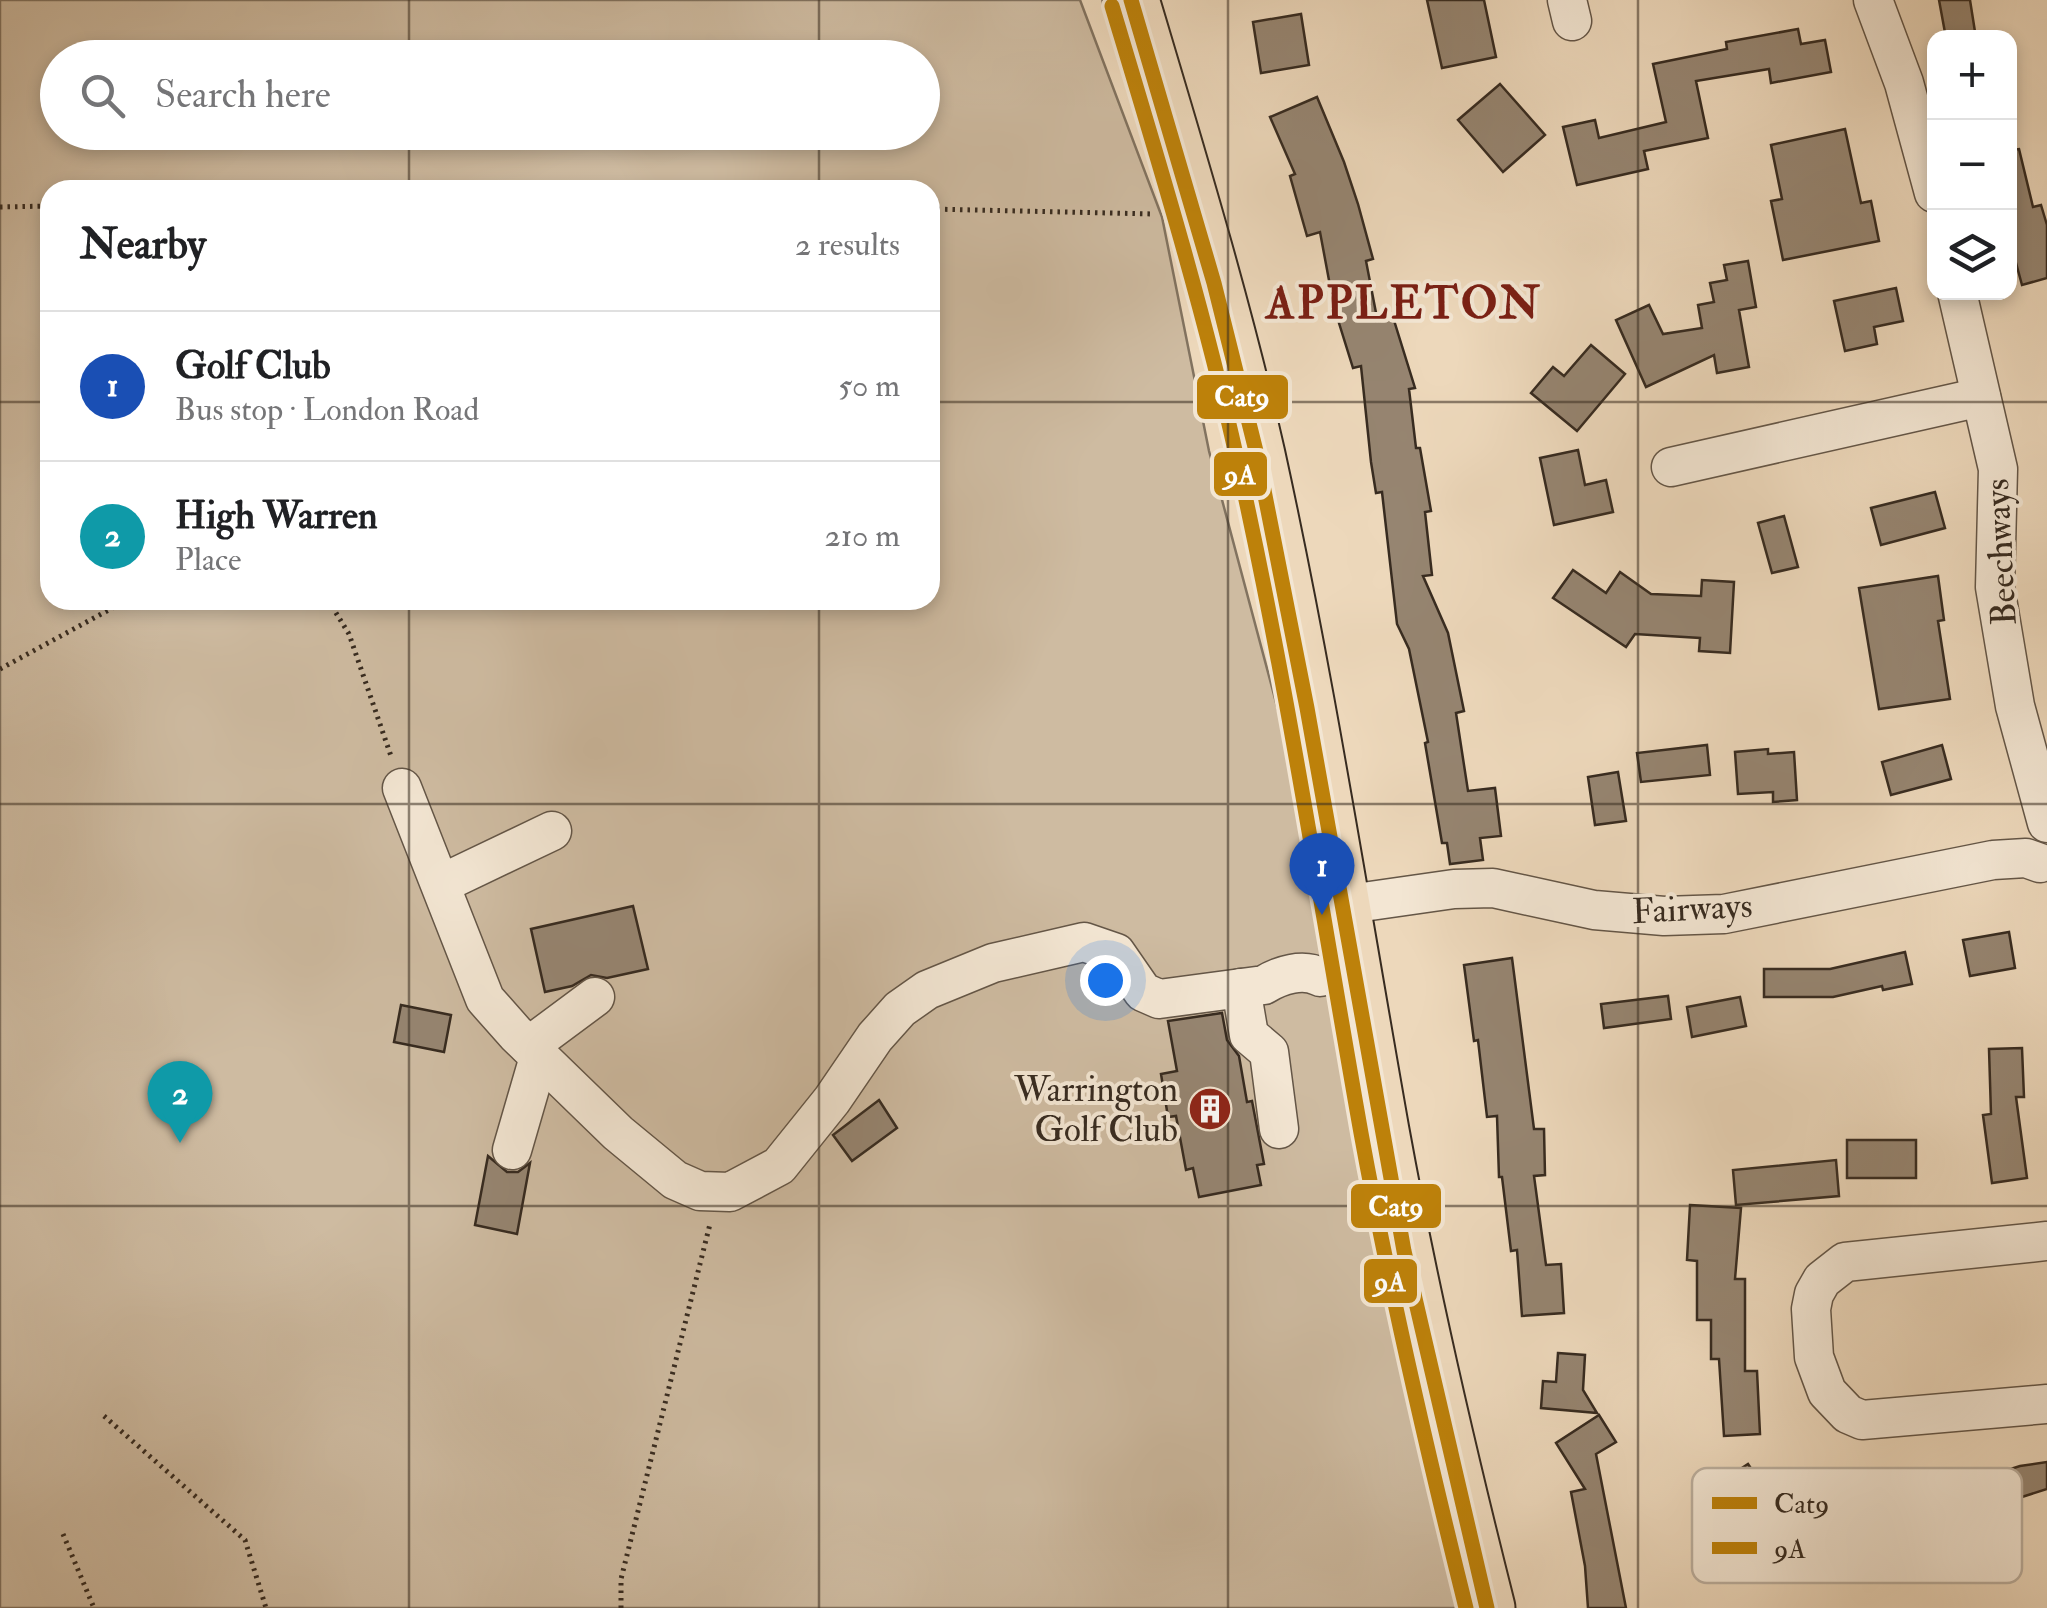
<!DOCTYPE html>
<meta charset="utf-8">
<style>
body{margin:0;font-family:"IM FELL Double Pica",serif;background:#f6f6f6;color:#202124}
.controls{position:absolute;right:30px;top:30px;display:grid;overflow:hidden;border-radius:20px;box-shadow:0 5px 15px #0003}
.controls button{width:90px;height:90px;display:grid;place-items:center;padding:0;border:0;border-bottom:2px solid #e0e0e0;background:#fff;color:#202124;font:50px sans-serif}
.you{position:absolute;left:1105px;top:980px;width:35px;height:35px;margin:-25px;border:8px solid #fff;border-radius:50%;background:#1a73e8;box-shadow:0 0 0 15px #1a73e833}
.badge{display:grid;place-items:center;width:65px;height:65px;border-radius:50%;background:#8f2418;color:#fff;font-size:32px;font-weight:700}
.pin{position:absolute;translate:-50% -82px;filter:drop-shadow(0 2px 5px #0008)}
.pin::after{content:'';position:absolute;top:52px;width:35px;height:30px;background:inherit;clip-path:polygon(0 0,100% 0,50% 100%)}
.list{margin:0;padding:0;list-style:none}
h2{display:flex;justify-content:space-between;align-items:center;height:130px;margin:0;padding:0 40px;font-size:42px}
h2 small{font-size:32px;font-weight:400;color:#757577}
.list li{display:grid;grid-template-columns:65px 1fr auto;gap:30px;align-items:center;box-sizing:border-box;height:150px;padding:0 40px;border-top:2px solid #e0e0e0}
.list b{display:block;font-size:38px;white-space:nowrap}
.list p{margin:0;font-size:32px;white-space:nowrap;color:#757577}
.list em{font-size:32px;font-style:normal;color:#757577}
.icon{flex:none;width:55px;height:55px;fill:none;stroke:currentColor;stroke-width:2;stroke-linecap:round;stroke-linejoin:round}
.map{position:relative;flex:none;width:2047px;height:1608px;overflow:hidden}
.search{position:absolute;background:#fff;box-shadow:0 5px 15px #0003;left:40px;top:40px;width:900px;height:110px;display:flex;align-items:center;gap:25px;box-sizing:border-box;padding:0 35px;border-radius:55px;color:#757577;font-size:38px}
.panel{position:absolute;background:#fff;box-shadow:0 5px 15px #0003;left:40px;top:180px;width:900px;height:430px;border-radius:30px}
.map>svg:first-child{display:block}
.green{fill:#cebba1;stroke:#827360;stroke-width:2.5;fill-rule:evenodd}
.building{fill:#968571;stroke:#372b20;stroke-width:2.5}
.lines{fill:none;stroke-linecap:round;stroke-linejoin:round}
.minor-casing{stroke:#645647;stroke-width:41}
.highway-casing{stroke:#372b20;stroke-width:59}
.path{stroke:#372b20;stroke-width:5;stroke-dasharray:2.5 5;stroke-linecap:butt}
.minor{stroke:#f3e6d3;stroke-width:38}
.highway{stroke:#edd8bb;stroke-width:55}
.bus-1-casing{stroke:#f3e6d3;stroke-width:22}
.bus-2-casing{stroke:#f3e6d3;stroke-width:22}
.bus-1{stroke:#bd810a;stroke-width:15}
.bus-2{stroke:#bd810a;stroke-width:15}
.grid{fill:none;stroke:#372b20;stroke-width:2.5;stroke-opacity:0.55}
.labels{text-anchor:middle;stroke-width:8;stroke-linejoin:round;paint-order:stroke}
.street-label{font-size:35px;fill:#372b20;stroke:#f3e6d3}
.poi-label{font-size:35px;fill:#372b20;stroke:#f3e6d3;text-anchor:end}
.district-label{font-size:45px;font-weight:bold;letter-spacing:2.5px;fill:#7a1f14;stroke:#f3e6d3}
.key{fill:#f3e6d3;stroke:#bbae9d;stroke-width:2.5}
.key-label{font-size:28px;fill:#372b20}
.line-badge{stroke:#f3e6d3;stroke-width:4}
.badge-label{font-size:28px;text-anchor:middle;font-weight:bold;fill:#fff}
</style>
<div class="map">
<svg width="2047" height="1608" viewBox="0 0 2047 1608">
<rect width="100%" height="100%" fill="#edd8bb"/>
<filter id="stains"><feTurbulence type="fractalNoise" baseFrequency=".002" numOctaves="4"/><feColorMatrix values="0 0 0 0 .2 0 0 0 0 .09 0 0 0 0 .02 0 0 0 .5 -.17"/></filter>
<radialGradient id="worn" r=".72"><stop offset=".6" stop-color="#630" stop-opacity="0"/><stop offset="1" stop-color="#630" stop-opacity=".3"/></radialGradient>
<path class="green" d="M0 0H1080L1162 217 1209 451 1359 1014 1492 1608H0ZM58 58H922V132H58ZM50 190H930V600H50Z"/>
<g class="building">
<path d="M1427 0H1484L1496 57 1442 68Z"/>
<path d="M1939 0H1970L1976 38H1946Z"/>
<path d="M1301 14 1309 65 1261 73 1253 22Z"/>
<path d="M1798 29 1801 44 1825 40 1831 72 1771 83 1769 69 1696 81 1708 138 1644 151 1648 169 1577 185 1563 127 1595 120 1599 138 1666 122 1653 64 1727 49 1726 42Z"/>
<path d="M1500 84 1545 135 1503 172 1458 120Z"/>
<path d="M1317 97 1344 162 1358 204 1373 259 1366 261 1377 318 1392 314 1415 388 1409 389 1416 448H1420L1431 511 1425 512 1432 575 1423 576 1448 633 1464 711 1456 713 1468 791 1495 788 1501 836 1480 838 1483 860 1450 864 1447 843H1442L1425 743 1428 742 1409 649 1397 624 1382 492 1376 493 1371 462 1361 366 1353 368 1334 307 1320 232 1307 236 1290 176 1295 174 1270 117Z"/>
<path d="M1845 129 1861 203 1871 201 1879 241 1783 260 1771 201 1782 199 1771 145Z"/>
<path d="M2019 149 2033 207 2041 205 2047 225V278L2022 285 2010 241V150Z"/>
<path d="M1748 261 1756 307 1739 310 1749 367 1717 373 1714 355 1646 387 1616 320 1649 305 1663 334 1702 328 1698 305 1714 302 1710 283 1727 280 1724 265Z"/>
<path d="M1896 288 1903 321 1874 327 1877 344 1845 351 1834 301Z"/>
<path d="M1591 345 1625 374 1577 431 1531 393 1553 367 1564 376Z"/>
<path d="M1578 450 1585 485 1606 480 1613 512 1554 525 1540 458Z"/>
<path d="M1935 492 1945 528 1881 545 1871 508Z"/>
<path d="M1784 516 1798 567 1772 573 1758 523Z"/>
<path d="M1573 570 1606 593 1620 572 1651 594 1701 596 1702 580 1734 582 1730 653 1699 651 1700 638 1635 634 1626 647 1553 598Z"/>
<path d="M1938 576 1944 620 1938 621 1950 699 1879 709 1859 588Z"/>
<path d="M1707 745 1710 775 1641 782 1637 753Z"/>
<path d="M1942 745 1951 779 1891 795 1882 762Z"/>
<path d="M1768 749V754L1794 752 1797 800 1773 802V792L1738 794 1735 752Z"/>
<path d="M1618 772 1626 821 1595 825 1588 777Z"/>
<path d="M633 906 648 969 607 978 591 975 572 986 545 992 531 929Z"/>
<path d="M2009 932 2015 968 1970 976 1963 940Z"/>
<path d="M1905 952 1912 984 1883 990 1882 986 1833 997H1764V969H1830Z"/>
<path d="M1512 958 1534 1129H1544L1545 1175 1534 1176 1546 1265 1561 1264 1564 1313 1522 1316 1517 1250 1511 1251 1502 1177H1499L1497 1116 1487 1117 1478 1040 1474 1041 1464 965Z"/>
<path d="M1668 996 1671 1019 1604 1028 1601 1004Z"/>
<path d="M1740 997 1746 1026 1692 1037 1687 1007Z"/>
<path d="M401 1005 451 1015 444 1052 394 1042Z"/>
<path d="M1222 1013 1227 1040 1239 1056 1247 1102 1252 1101 1264 1164 1257 1165 1261 1185 1199 1197 1193 1168 1186 1170 1176 1116 1168 1117 1161 1074 1177 1071 1168 1021Z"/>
<path d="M2022 1048 2024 1097H2016L2027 1178 1992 1183 1983 1115 1991 1114 1989 1049Z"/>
<path d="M879 1100 897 1128 852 1161 833 1135Z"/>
<rect x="1847" y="1140" width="69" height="38"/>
<path d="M488 1156 507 1172H518L530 1163 517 1234 475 1225Z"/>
<path d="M1836 1160 1839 1196 1736 1205 1733 1170Z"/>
<path d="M1690 1205 1741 1208 1735 1279H1745V1371H1757L1760 1434 1724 1436 1719 1359H1711V1320H1697V1261L1687 1260Z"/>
<path d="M1558 1353 1585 1355 1583 1390 1597 1413 1541 1408 1543 1381 1556 1382Z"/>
<path d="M1599 1415 1616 1442 1596 1454 1626 1608H1588L1585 1566 1571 1492 1585 1489 1556 1443Z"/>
<path d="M2047 1462V1489L1912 1532 1913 1537 1809 1564 1800 1528 1920 1497 1916 1483 1943 1475 1948 1489 2020 1466Z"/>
<path d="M1748 1464 1794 1532 1771 1547 1725 1479Z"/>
</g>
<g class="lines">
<g class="minor-casing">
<g id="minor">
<path d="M1567 0 1572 21"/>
<path d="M1873 0 1904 83 1934 193"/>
<path d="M1957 292 1998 469 1995 587 2015 706 2047 823"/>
<path d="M1671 467 1981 397"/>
<path d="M402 788 485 999 516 1034 618 1133 675 1180 700 1191 730 1192 779 1166 832 1100 875 1037 900 1009 927 990 993 963 1084 942 1116 953 1143 992 1159 999 1264 985C1280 975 1303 968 1320 977L1354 970"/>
<path d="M441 884 552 831"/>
<path d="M1342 905 1454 889 1493 888 1594 910 1664 916 1724 914 1993 860 2026 858 2040 863"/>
<path d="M1241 988 1249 1035 1269 1052 1279 1129"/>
<path d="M529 1046 595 997"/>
<path d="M512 1150 539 1057"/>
<path d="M2047 1241 1845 1262 1822 1280 1814 1294 1811 1309 1814 1357 1827 1392 1848 1414 1862 1420 2047 1404"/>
</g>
</g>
<g class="highway-casing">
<path id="highway" d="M1131 0C1176 151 1222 301 1257 455 1306 679 1341 906 1381 1131 1410 1291 1447 1450 1487 1608"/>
</g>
<g class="path">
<path d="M0 207 50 206"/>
<path d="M930 209 1154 214"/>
<path d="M328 600 349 634 392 759"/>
<path d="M0 669 127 600"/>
<path d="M104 1416 245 1540 266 1608"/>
<path d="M63 1534 94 1608"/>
<path d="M621 1608V1579L710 1224"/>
</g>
<use href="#minor" class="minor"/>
<use href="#highway" class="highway"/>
<g class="bus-1-casing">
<path id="bus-1" d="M1131 0 1214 283 1257 455 1307 708 1404 1251 1487 1608"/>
</g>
<g class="bus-2-casing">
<path id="bus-2" d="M1112 6C1157 156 1203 306 1237 459 1287 682 1321 908 1361 1133 1390 1292 1427 1451 1466 1608"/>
</g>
<use href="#bus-1" class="bus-1"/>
<use href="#bus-2" class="bus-2"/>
</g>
<path class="grid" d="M409 0V58M819 0V58M1228 0V1608M1638 0V1608M409 132V190M819 132V190M0 402H50M930 402H2047M409 600V1608M819 600V1608M0 804H2047M0 1206H2047"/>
<defs>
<g id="building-disc" transform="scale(2.25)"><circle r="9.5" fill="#8f2418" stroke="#f3e6d3"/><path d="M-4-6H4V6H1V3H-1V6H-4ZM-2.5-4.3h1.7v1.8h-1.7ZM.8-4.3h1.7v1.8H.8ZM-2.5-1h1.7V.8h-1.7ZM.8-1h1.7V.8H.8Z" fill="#fff"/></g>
</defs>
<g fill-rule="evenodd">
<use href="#building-disc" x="1210" y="1109"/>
</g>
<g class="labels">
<g class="street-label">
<text transform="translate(2000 552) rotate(-93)" y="12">Beechways</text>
<text transform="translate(1692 908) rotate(-3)" y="12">Fairways</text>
</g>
<g class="poi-label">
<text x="1178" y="1101">Warrington<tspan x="1178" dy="40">Golf Club</tspan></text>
</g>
<g class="district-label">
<text x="1404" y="318">APPLETON</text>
</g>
</g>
<rect x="1692" y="1468" width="330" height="115" rx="15" class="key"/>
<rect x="1712" y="1497" width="45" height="12" fill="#bd810a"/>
<rect x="1712" y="1542" width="45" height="12" fill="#bd810a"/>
<g class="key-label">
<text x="1774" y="1513">Cat9</text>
<text x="1774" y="1558">9A</text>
</g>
<g class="line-badge">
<rect x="1195" y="373" width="95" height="48" rx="10" fill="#bd810a"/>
<rect x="1212" y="450" width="57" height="48" rx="10" fill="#bd810a"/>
<rect x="1349" y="1182" width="94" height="48" rx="10" fill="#bd810a"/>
<rect x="1362" y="1257" width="57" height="48" rx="10" fill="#bd810a"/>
</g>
<g class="badge-label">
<text x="1242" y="406">Cat9</text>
<text x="1240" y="484">9A</text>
<text x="1396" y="1216">Cat9</text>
<text x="1390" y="1291">9A</text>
</g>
<rect width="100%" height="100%" filter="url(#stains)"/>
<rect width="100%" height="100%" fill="url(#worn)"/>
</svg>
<div class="controls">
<button>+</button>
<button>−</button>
<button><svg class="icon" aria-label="layers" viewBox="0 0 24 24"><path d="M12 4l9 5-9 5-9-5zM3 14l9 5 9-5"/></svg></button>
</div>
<div class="you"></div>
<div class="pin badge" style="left:1322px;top:915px;background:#1a4fb4">1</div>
<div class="pin badge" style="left:180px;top:1143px;background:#0f9aa8">2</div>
<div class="search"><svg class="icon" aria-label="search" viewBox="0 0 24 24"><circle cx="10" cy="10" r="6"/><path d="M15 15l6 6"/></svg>Search here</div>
<section class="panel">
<h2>Nearby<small>2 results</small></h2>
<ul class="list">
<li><span class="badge" style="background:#1a4fb4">1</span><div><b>Golf Club</b><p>Bus stop · London Road</p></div><em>50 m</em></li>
<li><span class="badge" style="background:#0f9aa8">2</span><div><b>High Warren</b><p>Place</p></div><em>210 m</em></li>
</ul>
</section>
</div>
